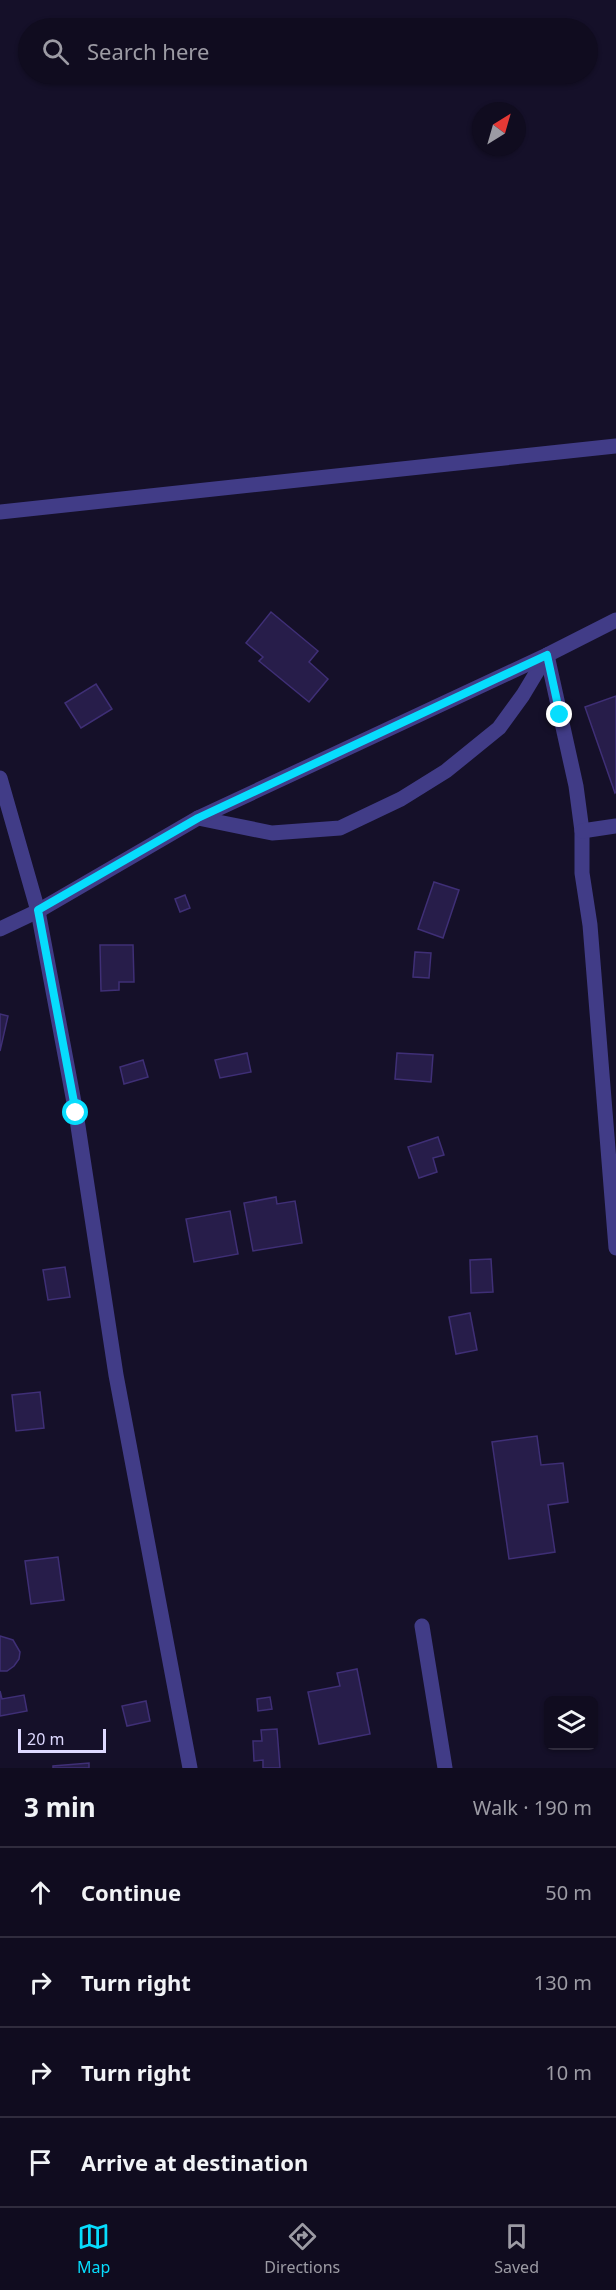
<!DOCTYPE html>
<meta charset="utf-8">
<style>
body{margin:0;font-family:"Noto Sans",sans-serif;background:#191528;color:#f1f3f6}
.controls{position:absolute;right:18px;bottom:18px;display:grid;overflow:hidden;border-radius:9px;box-shadow:0 2px 4px #0004}
.controls button{width:54px;height:54px;display:grid;place-items:center;padding:0;border:0;border-bottom:2px solid #302c3d;background:#100c1f;color:#f1f3f6;font:30px sans-serif}
.compass{position:absolute;left:472px;top:102px;width:54px;height:54px;border-radius:50%;background:#100c1f;box-shadow:0 2px 4px #0004;rotate:37deg}
.scale{position:absolute;left:18px;bottom:15px;width:88px;box-sizing:border-box;padding-left:6px;border:3px solid #ded9ff;border-top:0;font-size:16px;line-height:21px;white-space:nowrap;color:#ded9ff;-webkit-text-stroke:4px #151029;paint-order:stroke}
.stop{position:absolute;width:18px;height:18px;margin:-14px;border:4px solid #07ddfd;border-radius:50%;background:#fff}
.stop.end{background:#07ddfd;border-color:#fff;box-shadow:0 2px 6px #0008}
.list{margin:0;padding:0;list-style:none}
h2{display:flex;justify-content:space-between;align-items:center;height:78px;margin:0;padding:0 24px;font-size:26px}
h2 small{font-size:20px;font-weight:400;color:#9c9ba4}
.list li{display:grid;grid-template-columns:39px 1fr auto;gap:18px;align-items:center;box-sizing:border-box;height:90px;padding:0 24px;border-top:2px solid #302c3d}
.list b{display:block;font-size:22px;white-space:nowrap}
.list em{font-size:20px;font-style:normal;color:#9c9ba4}
.icon{flex:none;width:33px;height:33px;fill:none;stroke:currentColor;stroke-width:2;stroke-linecap:round;stroke-linejoin:round}
.map{position:relative;flex:none;width:616px;height:1768px;overflow:hidden}
.search{position:absolute;background:#100c1f;box-shadow:0 2px 4px #0004;left:18px;right:18px;top:18px;height:66px;display:flex;align-items:center;gap:15px;box-sizing:border-box;padding:0 21px;border-radius:33px;color:#9c9ba4;font-size:22px}
.sheet{height:438px;background:#100c1f}
nav{display:flex;justify-content:space-around;align-items:center;box-sizing:border-box;height:84px;border-top:2px solid #302c3d;background:#100c1f;font-size:16px;color:#9c9ba4}
nav a{display:grid;justify-items:center;gap:3px}
nav .on{color:#07ddfd}
.map>svg:first-child{display:block}
.building{fill:#271d4a;stroke:#3f2f76;stroke-width:1.5}
.lines{fill:none;stroke-linecap:round;stroke-linejoin:round}
.street{stroke:#413c87;stroke-width:15}
.route{stroke:#07ddfd;stroke-width:8}
</style>
<div class="map">
<svg width="616" height="1768" viewBox="0 0 616 1768">
<rect width="100%" height="100%" fill="#151029"/>
<g class="building">
<path d="M271 612 318 651 309 662 328 679 309 702 259 661 263 657 246 643Z"/>
<path d="M96 684 112 709 81 728 65 703Z"/>
<path d="M616 696V792L615 793 585 707Z"/>
<path d="M434 882 459 890 443 938 418 929Z"/>
<path d="M185 895 190 908 180 912 175 899Z"/>
<path d="M100 945H133L134 982H119V990L101 991Z"/>
<path d="M415 952 431 953 429 978 413 977Z"/>
<path d="M0 1014 8 1016 0 1051Z"/>
<path d="M247 1053 251 1072 220 1078 215 1060Z"/>
<path d="M397 1053 433 1055 431 1082 395 1079Z"/>
<path d="M143 1060 148 1077 124 1084 120 1067Z"/>
<path d="M438 1137 444 1155 433 1158 437 1172 419 1178 408 1147Z"/>
<path d="M276 1197 277 1204 295 1201 302 1243 253 1251 244 1203Z"/>
<path d="M230 1211 238 1254 194 1262 186 1219Z"/>
<path d="M491 1259 493 1292 471 1293 470 1260Z"/>
<path d="M65 1267 70 1297 48 1300 43 1270Z"/>
<path d="M470 1313 477 1350 456 1354 449 1317Z"/>
<path d="M40 1392 44 1428 16 1431 12 1395Z"/>
<path d="M537 1436 541 1465 563 1463 568 1502 548 1505 555 1552 509 1559 492 1442Z"/>
<path d="M58 1557 64 1600 31 1604 25 1561Z"/>
<path d="M0 1636 13 1640 20 1652 19 1659 14 1666 7 1671H0Z"/>
<path d="M357 1669 370 1734 319 1744 308 1692 340 1686 337 1673Z"/>
<path d="M0 1691 2 1699 24 1695 27 1711 0 1716Z"/>
<path d="M270 1697 272 1709 258 1711 257 1699Z"/>
<path d="M146 1701 150 1721 127 1726 122 1706Z"/>
<path d="M277 1729 280 1768H263V1760L254 1761 253 1741H262L261 1730Z"/>
<path d="M89 1763V1768H53V1766Z"/>
</g>
<g class="lines">
<g class="street">
<path d="M0 512 616 446"/>
<path d="M547 655 576 786 582 831V873L590 925 616 1248"/>
<path d="M0 778 38 911 76 1113 116 1375 190 1768"/>
<path d="M198 818 272 833 340 828 401 799 446 771 499 728 523 695 547 655"/>
<path d="M582 831 616 826"/>
<path d="M0 929 38 911 198 818 547 655 616 620"/>
<path d="M422 1626 445 1768"/>
</g>
</g>
<g class="lines">
<path class="route" d="M76 1113 38 910 198 818 547 655 560 715"/>
</g>
</svg>
<div class="controls">
<button><svg class="icon" aria-label="layers" viewBox="0 0 24 24"><path d="M12 4l9 5-9 5-9-5zM3 14l9 5 9-5"/></svg></button>
</div>
<svg class="compass" viewBox="-18 -18 36 36"><path d="M0-13l5 13h-10z" fill="#e53935"/><path d="M0 13l5-13h-10z" fill="#9c9ba4"/></svg>
<div class="scale">20 m</div>
<div class="stop" style="left:76px;top:1113px"></div>
<div class="stop end" style="left:560px;top:715px"></div>
<div class="search"><svg class="icon" aria-label="search" viewBox="0 0 24 24"><circle cx="10" cy="10" r="6"/><path d="M15 15l6 6"/></svg>Search here</div>
</div>
<section class="sheet">
<h2>3 min<small>Walk · 190 m</small></h2>
<ul class="list">
<li><svg class="icon" aria-label="ahead" viewBox="0 0 24 24"><path d="M12 20V5M6 11l6-6 6 6"/></svg><div><b>Continue</b></div><em>50 m</em></li>
<li><svg class="icon" aria-label="right" viewBox="0 0 24 24"><path d="M7 20v-9h11M14 6l5 5-5 5"/></svg><div><b>Turn right</b></div><em>130 m</em></li>
<li><svg class="icon" aria-label="right" viewBox="0 0 24 24"><path d="M7 20v-9h11M14 6l5 5-5 5"/></svg><div><b>Turn right</b></div><em>10 m</em></li>
<li><svg class="icon" aria-label="arrive" viewBox="0 0 24 24"><path d="M6 21V4h12l-3 4 3 4H6"/></svg><div><b>Arrive at destination</b></div></li>
</ul>
</section>
<nav>
<a class="on"><svg class="icon" aria-label="map" viewBox="0 0 24 24"><path d="M3 6l6-2 6 2 6-2v14l-6 2-6-2-6 2zM9 4v14M15 6v14"/></svg>Map</a>
<a><svg class="icon" aria-label="directions" viewBox="0 0 24 24"><path d="M12 3l9 9-9 9-9-9zM9 14v-3h6M13 9l2 2-2 2"/></svg>Directions</a>
<a><svg class="icon" aria-label="saved" viewBox="0 0 24 24"><path d="M7 4h10v16l-5-4-5 4z"/></svg>Saved</a>
</nav>
